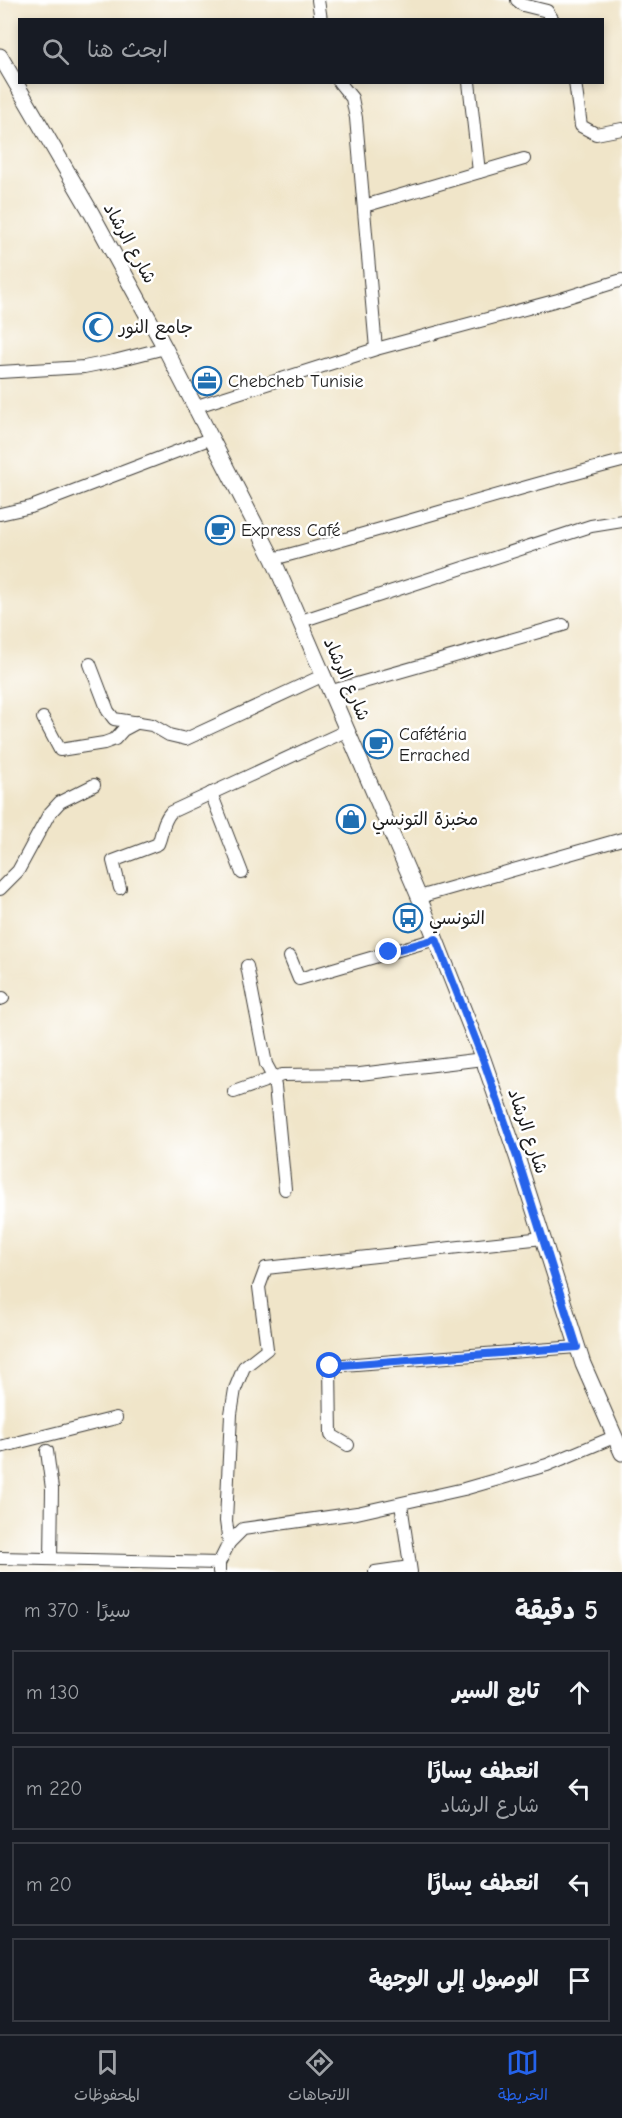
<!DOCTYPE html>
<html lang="ar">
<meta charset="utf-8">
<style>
body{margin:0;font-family:"Comic Neue","Playpen Sans Arabic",sans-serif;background:#242831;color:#f1f3f6;direction:rtl}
.stop{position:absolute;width:18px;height:18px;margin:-14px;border:4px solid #2563eb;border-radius:50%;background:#fff}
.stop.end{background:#2563eb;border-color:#fff;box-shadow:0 2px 6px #0008}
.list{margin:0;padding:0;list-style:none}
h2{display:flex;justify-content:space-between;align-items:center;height:78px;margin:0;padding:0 24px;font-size:26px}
h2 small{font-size:20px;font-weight:400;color:#9ea1a6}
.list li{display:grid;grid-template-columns:39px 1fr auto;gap:18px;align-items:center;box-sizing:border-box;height:84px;margin:0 12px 12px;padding:0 12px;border:2px solid #363941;border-radius:0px}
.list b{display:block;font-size:22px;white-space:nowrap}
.list p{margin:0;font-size:20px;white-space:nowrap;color:#9ea1a6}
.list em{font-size:20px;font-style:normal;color:#9ea1a6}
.icon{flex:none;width:33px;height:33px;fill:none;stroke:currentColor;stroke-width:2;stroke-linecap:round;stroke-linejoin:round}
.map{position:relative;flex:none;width:622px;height:1572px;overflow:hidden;direction:ltr}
.search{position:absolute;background:#171b24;box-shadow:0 3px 9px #0003;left:18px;right:18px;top:18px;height:66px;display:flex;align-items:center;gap:15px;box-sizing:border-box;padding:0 21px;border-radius:0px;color:#9ea1a6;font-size:22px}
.sheet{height:462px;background:#171b24}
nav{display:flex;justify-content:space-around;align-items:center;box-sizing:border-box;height:84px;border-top:2px solid #363941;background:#171b24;font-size:16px;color:#9ea1a6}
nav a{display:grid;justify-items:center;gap:3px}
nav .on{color:#2563eb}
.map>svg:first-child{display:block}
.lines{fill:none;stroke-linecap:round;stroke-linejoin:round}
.minor-casing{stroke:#3c3a36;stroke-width:14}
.tertiary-casing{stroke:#3c3a36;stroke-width:17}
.minor{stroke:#fff;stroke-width:12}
.tertiary{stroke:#fff;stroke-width:15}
.route{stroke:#2563eb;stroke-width:8}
.labels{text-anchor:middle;stroke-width:5;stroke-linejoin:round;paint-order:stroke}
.street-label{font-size:18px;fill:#1c1c1c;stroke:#fff}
.poi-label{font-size:18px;fill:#1c1c1c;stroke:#fff;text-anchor:start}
</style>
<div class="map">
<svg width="622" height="1572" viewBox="0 0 622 1572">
<rect width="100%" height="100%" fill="#fff"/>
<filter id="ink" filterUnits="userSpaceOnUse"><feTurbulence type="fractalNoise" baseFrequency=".0167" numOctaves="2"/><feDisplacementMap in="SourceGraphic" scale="12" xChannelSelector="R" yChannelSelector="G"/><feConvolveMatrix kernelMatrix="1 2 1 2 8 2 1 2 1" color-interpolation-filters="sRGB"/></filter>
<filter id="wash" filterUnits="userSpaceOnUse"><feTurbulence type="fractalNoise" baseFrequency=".008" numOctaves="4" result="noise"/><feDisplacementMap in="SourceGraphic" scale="24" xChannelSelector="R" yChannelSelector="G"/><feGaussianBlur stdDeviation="1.35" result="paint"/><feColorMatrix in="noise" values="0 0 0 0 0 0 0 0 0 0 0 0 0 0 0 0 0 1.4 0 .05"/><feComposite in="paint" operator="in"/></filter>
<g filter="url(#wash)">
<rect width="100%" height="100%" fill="#f0e5c9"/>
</g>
<g filter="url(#ink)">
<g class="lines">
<g class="minor-casing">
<g id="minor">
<path d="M318 0 321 20"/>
<path d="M517 0 523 5 547 11 553 20"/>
<path d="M339 82 352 98 356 118 376 349"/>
<path d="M469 82 479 172"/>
<path d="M575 82 581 126 596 134 622 129"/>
<path d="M364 206 524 159"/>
<path d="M0 372 84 367 114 361 165 348"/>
<path d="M194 407 376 349 558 300 622 280"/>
<path d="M0 514 31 507 212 438"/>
<path d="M273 559C390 528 505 491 622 461"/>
<path d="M301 621 591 526 622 521"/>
<path d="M90 664 108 711 114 719 152 725 169 735 186 739 324 675"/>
<path d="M332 691 563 625"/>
<path d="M43 718 60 750 104 743 115 739 123 730 138 722"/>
<path d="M211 793 242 873"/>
<path d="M120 888 113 861 158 844C163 832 162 822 171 812L348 730"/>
<path d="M0 889 18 871 49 814 60 802 94 785"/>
<path d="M419 897 622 839"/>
<path d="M290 957 299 979 436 939"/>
<path d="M247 966 266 1064 273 1077 275 1086 285 1189"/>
<path d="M0 999 3 998"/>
<path d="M234 1092 282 1075 360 1074 483 1059"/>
<path d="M348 1445 331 1435 330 1366 577 1347"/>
<path d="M0 1447 116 1418"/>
<path d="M47 1451 52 1489 51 1559"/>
<path d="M401 1504 411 1572"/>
<path d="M229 1543 226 1521 231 1414 235 1389 244 1367 267 1349 259 1287 266 1268 543 1238"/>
<path d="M0 1558 219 1563"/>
<path d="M219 1572V1563L229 1543 243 1529 357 1513 464 1489 547 1465 614 1437"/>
<path d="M375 1572 410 1567"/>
</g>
</g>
<g class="tertiary-casing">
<path id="tertiary" d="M0 56 92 214 165 348 273 559 419 897 483 1059 517 1157 583 1364 622 1453"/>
</g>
<use href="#minor" class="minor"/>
<use href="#tertiary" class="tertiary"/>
</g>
</g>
<g class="lines" filter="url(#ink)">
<path class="route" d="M330 1366 577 1347 517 1157 483 1059 436 939 389 952"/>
</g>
<defs>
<g id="mosque-ring" transform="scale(1.5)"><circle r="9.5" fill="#fff" stroke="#1f6fb2" stroke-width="1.5"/><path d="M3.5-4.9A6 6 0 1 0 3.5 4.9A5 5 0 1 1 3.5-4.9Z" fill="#1f6fb2"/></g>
<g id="office-ring" transform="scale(1.5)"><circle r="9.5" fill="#fff" stroke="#1f6fb2" stroke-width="1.5"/><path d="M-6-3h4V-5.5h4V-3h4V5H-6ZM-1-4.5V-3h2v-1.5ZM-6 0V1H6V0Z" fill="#1f6fb2"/></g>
<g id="cafe-ring" transform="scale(1.5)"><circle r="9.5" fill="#fff" stroke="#1f6fb2" stroke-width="1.5"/><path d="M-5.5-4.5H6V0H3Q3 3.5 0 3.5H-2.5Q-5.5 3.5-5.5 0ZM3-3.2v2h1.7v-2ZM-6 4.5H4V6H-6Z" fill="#1f6fb2"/></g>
<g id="shop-ring" transform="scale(1.5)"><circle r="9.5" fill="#fff" stroke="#1f6fb2" stroke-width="1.5"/><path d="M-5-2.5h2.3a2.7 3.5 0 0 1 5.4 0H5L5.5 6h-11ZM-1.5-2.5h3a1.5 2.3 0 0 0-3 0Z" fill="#1f6fb2"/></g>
<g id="bus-ring" transform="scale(1.5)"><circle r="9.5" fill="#fff" stroke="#1f6fb2" stroke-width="1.5"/><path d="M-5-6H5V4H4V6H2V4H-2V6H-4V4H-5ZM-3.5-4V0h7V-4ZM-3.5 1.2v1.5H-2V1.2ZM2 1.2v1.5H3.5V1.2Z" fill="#1f6fb2"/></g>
</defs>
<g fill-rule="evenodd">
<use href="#mosque-ring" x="98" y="327"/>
<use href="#office-ring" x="207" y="381"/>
<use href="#cafe-ring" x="220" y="530"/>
<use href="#cafe-ring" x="378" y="744"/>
<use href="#shop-ring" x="351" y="819"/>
<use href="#bus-ring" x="408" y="918"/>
</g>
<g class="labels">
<g class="street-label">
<text transform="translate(130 243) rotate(61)" y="6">شارع الرشاد</text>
<text transform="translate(347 679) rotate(66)" y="6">شارع الرشاد</text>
<text transform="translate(528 1131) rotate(71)" y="6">شارع الرشاد</text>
</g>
<g class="poi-label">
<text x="119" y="333">جامع النور</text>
<text x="228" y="387">Chebcheb Tunisie</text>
<text x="241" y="536">Express Café</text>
<text x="399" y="740">Cafétéria<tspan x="399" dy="21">Errached</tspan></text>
<text x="372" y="825">مخبزة التونسي</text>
<text x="429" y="924">التونسي</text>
</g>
</g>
</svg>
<div class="stop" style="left:330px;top:1366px"></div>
<div class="stop end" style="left:389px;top:952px"></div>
<div class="search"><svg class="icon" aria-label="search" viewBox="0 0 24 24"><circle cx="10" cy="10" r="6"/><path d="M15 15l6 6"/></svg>ابحث هنا</div>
</div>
<section class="sheet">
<h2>5 دقيقة<small>سيرًا · 370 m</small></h2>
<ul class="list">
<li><svg class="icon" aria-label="ahead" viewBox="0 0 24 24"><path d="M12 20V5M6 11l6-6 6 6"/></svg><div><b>تابع السير</b></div><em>130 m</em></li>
<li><svg class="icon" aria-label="left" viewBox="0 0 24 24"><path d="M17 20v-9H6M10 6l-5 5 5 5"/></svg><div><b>انعطف يسارًا</b><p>شارع الرشاد</p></div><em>220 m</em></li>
<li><svg class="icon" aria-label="left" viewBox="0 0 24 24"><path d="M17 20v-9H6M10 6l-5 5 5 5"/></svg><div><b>انعطف يسارًا</b></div><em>20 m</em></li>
<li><svg class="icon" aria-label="arrive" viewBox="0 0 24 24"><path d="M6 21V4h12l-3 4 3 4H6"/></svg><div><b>الوصول إلى الوجهة</b></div></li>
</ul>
</section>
<nav>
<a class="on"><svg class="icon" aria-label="map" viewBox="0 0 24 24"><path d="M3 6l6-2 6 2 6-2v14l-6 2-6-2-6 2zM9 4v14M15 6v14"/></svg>الخريطة</a>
<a><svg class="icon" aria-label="directions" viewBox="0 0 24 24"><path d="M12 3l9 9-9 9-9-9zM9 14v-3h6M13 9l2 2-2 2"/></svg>الاتجاهات</a>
<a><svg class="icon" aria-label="saved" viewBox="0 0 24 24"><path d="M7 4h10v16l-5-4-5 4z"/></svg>المحفوظات</a>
</nav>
